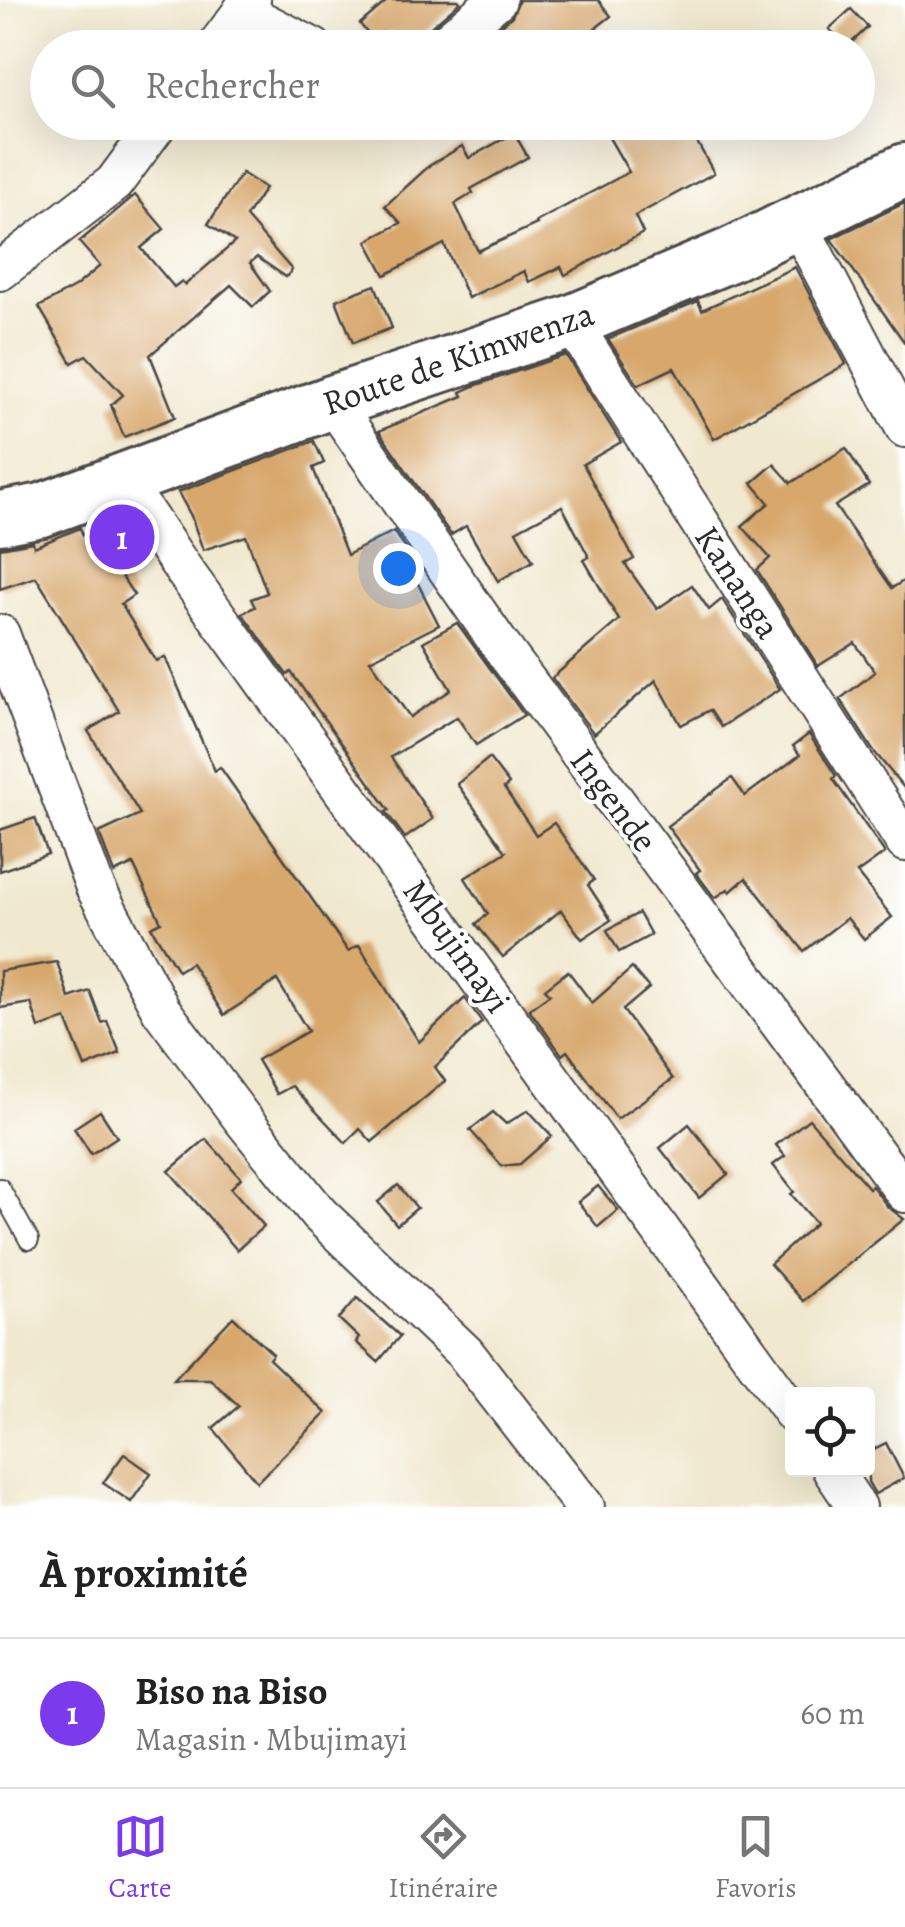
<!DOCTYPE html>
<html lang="fr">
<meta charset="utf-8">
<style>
body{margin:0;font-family:Alegreya,serif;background:#f6f6f6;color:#222}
.controls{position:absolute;right:30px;bottom:30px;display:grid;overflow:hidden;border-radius:10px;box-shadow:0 10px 40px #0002}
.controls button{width:90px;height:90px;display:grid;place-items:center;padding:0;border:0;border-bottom:2px solid #e0e0e0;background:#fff;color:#222;font:50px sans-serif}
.you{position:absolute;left:398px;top:568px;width:35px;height:35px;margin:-25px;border:8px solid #fff;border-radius:50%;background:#1a73e8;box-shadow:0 0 0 15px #1a73e833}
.badge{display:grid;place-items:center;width:65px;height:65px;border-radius:50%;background:#7c3aed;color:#fff;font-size:32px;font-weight:700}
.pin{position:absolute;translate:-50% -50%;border:5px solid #fff;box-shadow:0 2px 10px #0006}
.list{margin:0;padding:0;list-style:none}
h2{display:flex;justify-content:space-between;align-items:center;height:130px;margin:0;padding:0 40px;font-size:42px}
h2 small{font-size:32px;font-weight:400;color:#767676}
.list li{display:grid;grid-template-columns:65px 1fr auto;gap:30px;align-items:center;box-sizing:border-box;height:150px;padding:0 40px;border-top:2px solid #e0e0e0}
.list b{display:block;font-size:38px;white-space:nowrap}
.list p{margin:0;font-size:32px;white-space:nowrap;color:#767676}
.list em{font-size:32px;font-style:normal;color:#767676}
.icon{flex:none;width:55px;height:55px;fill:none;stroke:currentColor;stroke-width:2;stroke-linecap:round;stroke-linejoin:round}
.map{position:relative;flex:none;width:905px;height:1507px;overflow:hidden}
.search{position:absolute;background:#fff;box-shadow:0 10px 40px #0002;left:30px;right:30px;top:30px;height:110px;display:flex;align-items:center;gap:25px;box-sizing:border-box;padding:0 35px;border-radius:55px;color:#767676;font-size:38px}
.sheet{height:280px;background:#fff}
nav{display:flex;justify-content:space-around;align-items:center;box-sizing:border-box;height:140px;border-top:2px solid #e0e0e0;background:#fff;font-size:28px;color:#767676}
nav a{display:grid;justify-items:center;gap:5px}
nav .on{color:#7c3aed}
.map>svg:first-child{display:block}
.building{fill:#d7a76c}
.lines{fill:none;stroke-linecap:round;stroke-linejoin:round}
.lane-casing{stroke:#494744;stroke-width:22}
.street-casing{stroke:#494744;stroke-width:42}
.secondary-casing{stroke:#494744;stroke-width:58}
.lane{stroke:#fff;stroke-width:18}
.street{stroke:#fff;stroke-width:38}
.secondary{stroke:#fff;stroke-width:52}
.labels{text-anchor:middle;stroke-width:8;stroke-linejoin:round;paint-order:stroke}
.street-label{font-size:35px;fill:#2b2b2b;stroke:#fff}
</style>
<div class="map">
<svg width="905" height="1507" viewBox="0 0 905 1507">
<rect width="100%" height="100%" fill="#fff"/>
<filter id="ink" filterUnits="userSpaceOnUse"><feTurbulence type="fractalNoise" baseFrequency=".01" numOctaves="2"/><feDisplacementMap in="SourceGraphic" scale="20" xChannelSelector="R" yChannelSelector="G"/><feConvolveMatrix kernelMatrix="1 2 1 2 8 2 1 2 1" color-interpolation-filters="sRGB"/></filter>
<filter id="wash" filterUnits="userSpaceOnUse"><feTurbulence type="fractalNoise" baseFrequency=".0048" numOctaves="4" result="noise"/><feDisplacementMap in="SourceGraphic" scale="40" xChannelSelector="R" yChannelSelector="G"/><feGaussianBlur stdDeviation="2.25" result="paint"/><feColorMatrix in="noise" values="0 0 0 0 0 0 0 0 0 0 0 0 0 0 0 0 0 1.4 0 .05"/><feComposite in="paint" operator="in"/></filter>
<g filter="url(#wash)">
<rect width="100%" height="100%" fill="#f0e8cf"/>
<g id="blocks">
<g class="building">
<path d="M388 0H458L460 2 425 32 418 48H404L392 32 377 45 360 24Z"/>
<path d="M519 0H598L611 16 570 48H476L512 16Z"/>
<path d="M851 9 868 27 847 47 829 29Z"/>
<path d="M600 122H686L714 173 635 216 643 233 565 275 561 267 529 282 524 271 468 298 444 244 385 275 367 241 401 223 385 206 429 166 462 146 469 158 514 133 528 157 471 189 473 193 455 204 478 251 537 224 536 222 629 172Z"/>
<path d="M242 173 265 188 246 217 292 270 286 277 257 257 250 263 270 291 253 307 231 285 150 355 175 417 124 437 111 405 123 395 86 355 72 363 39 307 76 286 100 266 79 242 135 195 164 229 141 248 174 287 182 281 185 285 235 242 208 224Z"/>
<path d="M905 203V343L831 239Z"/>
<path d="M795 267 846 364 714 439 674 368 638 385 608 339 698 301 702 310Z"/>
<path d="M375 285 392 328 353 343 336 300Z"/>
<path d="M566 355 621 442 583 464 634 559 625 564 657 609 692 585 709 610 722 599 780 689 721 727 710 710 681 725 656 680 594 734 552 678 619 620 584 560 589 557 562 506 516 531 533 561 498 581 466 526 451 535 379 431 463 396 461 392 474 386Z"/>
<path d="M314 441 324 463 313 468 347 555 394 531 419 568 412 572 439 625 370 660 410 717 451 690 423 642 457 623 524 715 476 745 457 717 391 757 433 819 405 838 386 812 389 810 291 672 287 675 242 613 255 607 251 599 267 593 246 536 203 550 191 516 178 492Z"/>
<path d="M846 448 869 485 835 506 892 588 905 580V789L872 749 840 699 875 672 855 643 818 666 757 570 770 558 742 526 769 503 752 483 774 464 791 483Z"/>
<path d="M126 526 138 548 110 559 134 595 121 604 156 661 165 657 215 771 220 767 348 951 359 945 419 1042 465 998 482 1022 435 1067 445 1081 372 1142 360 1129 346 1143 292 1086 277 1094 257 1060 308 1031 277 980 224 1015 191 963 178 971 151 927 161 922 133 864 114 873 99 833 140 814 88 731 119 711 36 577 0 589V548L33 542 34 547 80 528 86 542Z"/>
<path d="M809 734 836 776 833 779 885 853 857 873 892 917 864 939 847 918 804 951 746 878 730 892 728 889 715 898 696 873 700 870 667 826 732 778 745 796 800 755 793 746Z"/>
<path d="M489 758 509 784 504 788 536 835 554 823 594 880 588 885 611 920 582 939 561 910 503 957 476 924 488 914 465 878 506 852 457 784Z"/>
<path d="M35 818 48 854 0 871V830Z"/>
<path d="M639 913 651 935 619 952 607 930Z"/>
<path d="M57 962 69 998 90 991 102 1023 107 1021 120 1053 85 1067 66 1019 39 1028 31 1003 0 1008V971Z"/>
<path d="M632 968 649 988 623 1010 673 1079 617 1119 567 1051 562 1055 529 1009 550 994 545 989 568 971 592 1003Z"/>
<path d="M528 1110 552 1136 520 1164 502 1166 470 1130 493 1112 506 1124Z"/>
<path d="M100 1111 117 1137 91 1154 74 1128Z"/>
<path d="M809 1119 869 1188 872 1186 888 1207 904 1219 803 1301 770 1264 816 1223 791 1194 794 1192 773 1165 785 1156 776 1145Z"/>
<path d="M689 1124 728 1174 699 1198 660 1148Z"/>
<path d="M206 1139 241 1178 231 1188 264 1226 237 1250 169 1171Z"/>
<path d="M398 1185 417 1208 397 1225 378 1202Z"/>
<path d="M598 1186 618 1210 598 1227 578 1202Z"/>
<path d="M357 1298 400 1336 378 1362 356 1342 359 1338 339 1319Z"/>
<path d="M233 1317 273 1354 269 1359 326 1413 257 1482 213 1428 239 1406 210 1379H174Z"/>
<path d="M886 1443 904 1478 875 1494 868 1482V1452Z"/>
<path d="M124 1454 151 1473 131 1502 103 1483Z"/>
</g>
</g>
</g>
<g filter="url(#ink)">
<use href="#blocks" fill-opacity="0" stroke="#494744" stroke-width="2.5"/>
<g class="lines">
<g class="lane-casing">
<path id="lane" d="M0 1188 29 1240"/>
</g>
<g class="street-casing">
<g id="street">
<path d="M242 11 314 48"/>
<path d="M215 48 251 0"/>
<path d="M440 48 497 0"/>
<path d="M797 222 905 428"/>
<path d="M0 271 114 183 159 122"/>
<path d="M571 322 905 842"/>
<path d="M332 402 497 641 905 1193"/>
<path d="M122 479 183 569 792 1412"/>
<path d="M0 634 95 887 161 1010 241 1117 319 1214 465 1353 585 1507"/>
<path d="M832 1470 857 1507"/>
</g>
</g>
<g class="secondary-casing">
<path id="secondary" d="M0 518 42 510 332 402 571 322 732 254 905 170"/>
</g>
<use href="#lane" class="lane"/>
<use href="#street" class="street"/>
<use href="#secondary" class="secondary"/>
</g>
</g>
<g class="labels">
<g class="street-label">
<text transform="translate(458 358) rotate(-19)" y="12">Route de Kimwenza</text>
<text transform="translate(738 582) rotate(57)" y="12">Kananga</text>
<text transform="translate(614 800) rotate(53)" y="12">Ingende</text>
<text transform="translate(457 946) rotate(54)" y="12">Mbujimayi</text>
</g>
</g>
</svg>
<div class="controls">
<button><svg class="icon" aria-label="locate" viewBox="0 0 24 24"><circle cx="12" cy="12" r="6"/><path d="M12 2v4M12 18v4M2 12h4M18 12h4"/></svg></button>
</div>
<div class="you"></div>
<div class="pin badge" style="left:122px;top:537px">1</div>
<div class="search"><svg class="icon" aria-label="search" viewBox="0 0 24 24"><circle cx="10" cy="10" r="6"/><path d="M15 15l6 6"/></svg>Rechercher</div>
</div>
<section class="sheet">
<h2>À proximité<small></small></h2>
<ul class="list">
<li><span class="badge">1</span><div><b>Biso na Biso</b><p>Magasin · Mbujimayi</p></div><em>60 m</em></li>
</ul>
</section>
<nav>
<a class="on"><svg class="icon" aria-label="map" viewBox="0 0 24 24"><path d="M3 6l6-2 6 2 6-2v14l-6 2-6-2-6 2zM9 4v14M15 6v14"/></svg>Carte</a>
<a><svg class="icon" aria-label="directions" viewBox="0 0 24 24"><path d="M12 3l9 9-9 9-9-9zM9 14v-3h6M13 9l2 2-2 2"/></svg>Itinéraire</a>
<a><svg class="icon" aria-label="saved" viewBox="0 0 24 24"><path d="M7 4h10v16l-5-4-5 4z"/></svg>Favoris</a>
</nav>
